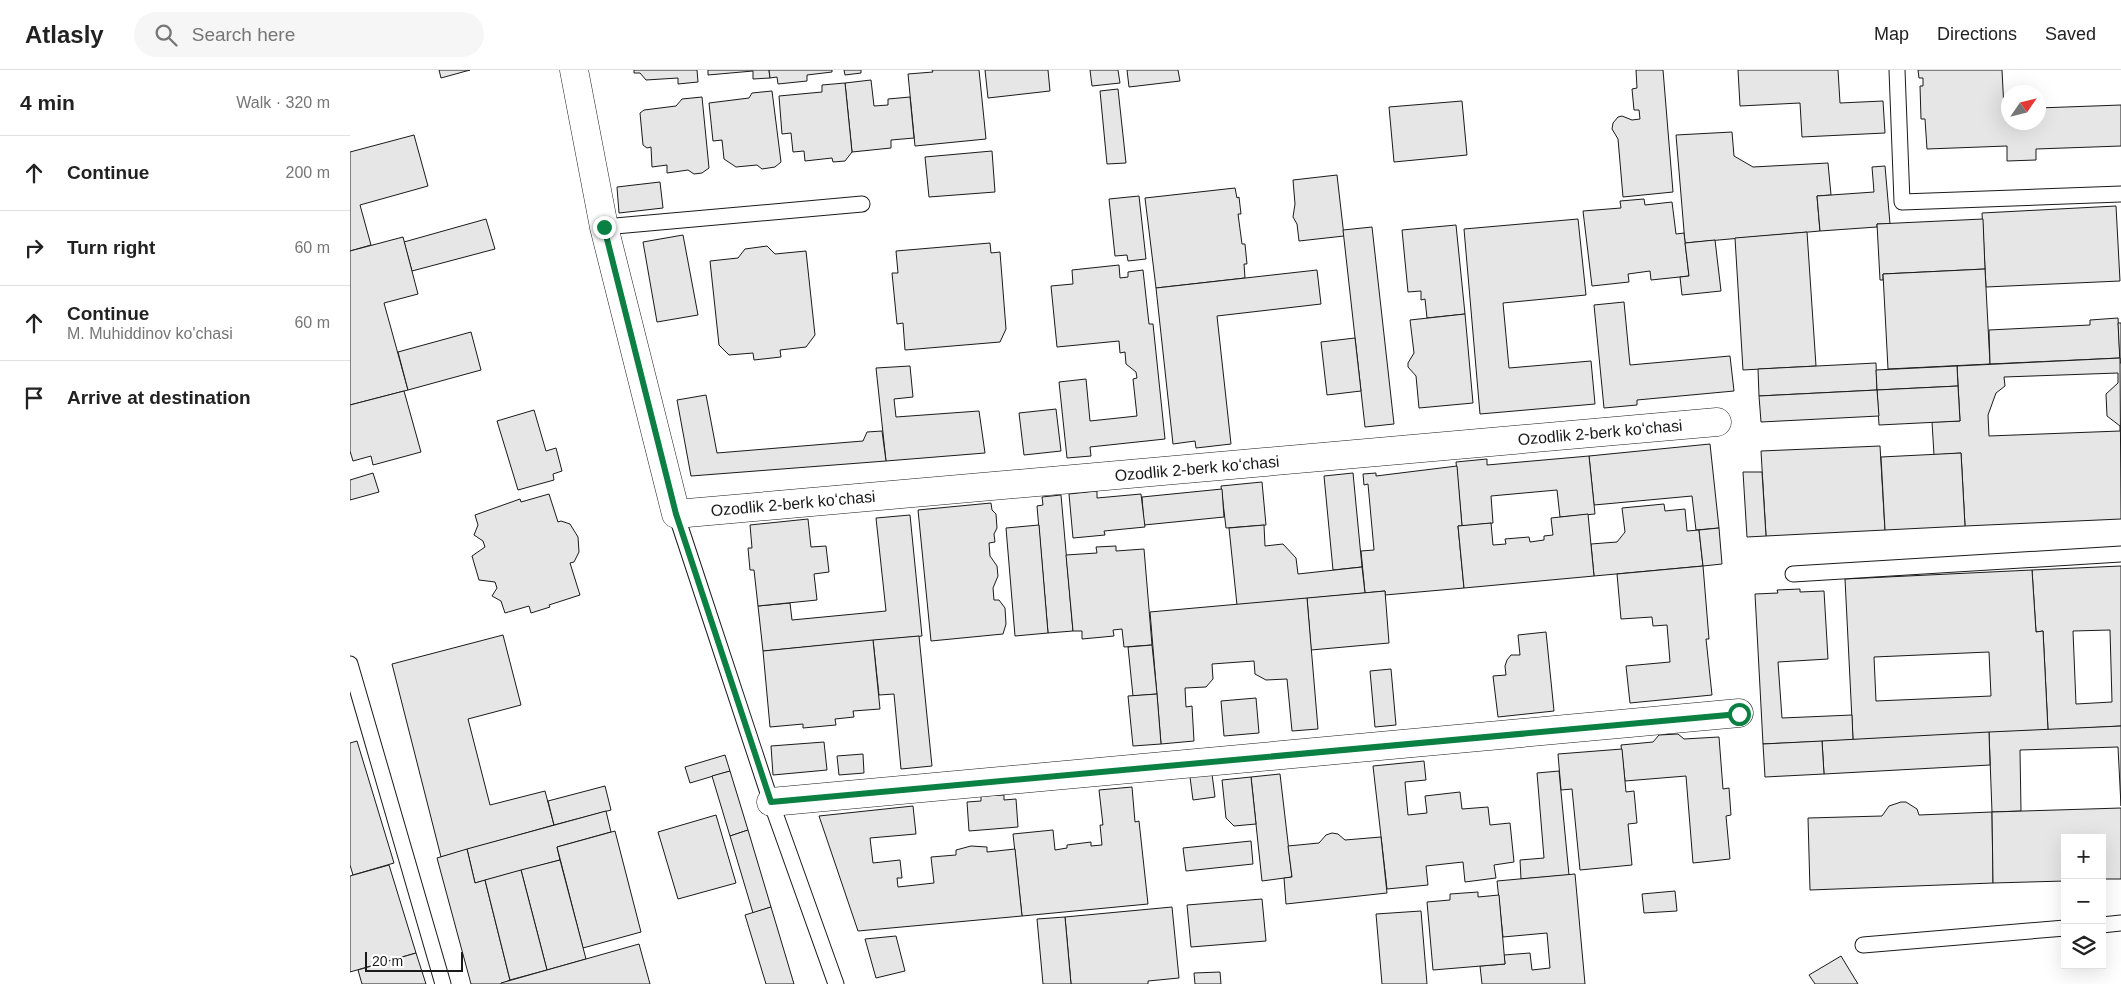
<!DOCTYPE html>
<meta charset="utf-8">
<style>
body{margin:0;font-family:Helvetica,sans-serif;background:#f6f6f6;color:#222}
.controls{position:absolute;right:15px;bottom:15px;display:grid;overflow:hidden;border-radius:0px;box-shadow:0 5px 20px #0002}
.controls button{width:45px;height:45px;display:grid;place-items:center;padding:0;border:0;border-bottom:1px solid #e0e0e0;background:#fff;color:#222;font:25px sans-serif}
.compass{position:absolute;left:1651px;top:15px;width:45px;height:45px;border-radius:50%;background:#fff;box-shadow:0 5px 20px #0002;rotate:55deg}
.scale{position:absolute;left:15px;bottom:12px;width:98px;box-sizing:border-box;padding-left:5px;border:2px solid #1a1a1a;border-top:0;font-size:14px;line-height:18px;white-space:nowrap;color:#1a1a1a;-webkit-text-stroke:4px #fff;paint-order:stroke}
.stop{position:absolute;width:15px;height:15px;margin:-11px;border:4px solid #0b8043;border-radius:50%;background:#fff}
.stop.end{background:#0b8043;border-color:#fff;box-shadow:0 1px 5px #0008}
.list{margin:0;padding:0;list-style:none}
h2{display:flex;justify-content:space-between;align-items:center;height:65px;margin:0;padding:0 20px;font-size:21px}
h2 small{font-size:16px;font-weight:400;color:#767676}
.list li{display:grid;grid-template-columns:32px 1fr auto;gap:15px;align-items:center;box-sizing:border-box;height:75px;padding:0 20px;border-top:1px solid #e0e0e0}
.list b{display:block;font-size:19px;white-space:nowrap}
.list p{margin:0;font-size:16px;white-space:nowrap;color:#767676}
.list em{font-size:16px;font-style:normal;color:#767676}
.icon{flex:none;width:28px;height:28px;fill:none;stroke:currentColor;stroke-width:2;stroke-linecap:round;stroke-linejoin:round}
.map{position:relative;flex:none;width:1771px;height:914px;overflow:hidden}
header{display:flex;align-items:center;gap:30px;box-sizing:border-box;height:70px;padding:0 25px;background:#fff;border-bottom:1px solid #e0e0e0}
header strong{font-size:24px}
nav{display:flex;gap:28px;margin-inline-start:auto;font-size:18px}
.search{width:350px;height:45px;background:#f6f6f6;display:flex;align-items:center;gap:12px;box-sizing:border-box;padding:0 18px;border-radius:28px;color:#767676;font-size:19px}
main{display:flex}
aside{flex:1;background:#fff}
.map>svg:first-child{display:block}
.building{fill:#e6e6e6;stroke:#1a1a1a;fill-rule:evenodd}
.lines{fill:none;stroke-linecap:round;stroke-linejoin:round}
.lane-casing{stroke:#1a1a1a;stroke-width:17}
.street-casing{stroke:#1a1a1a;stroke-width:29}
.lane{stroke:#fff;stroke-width:15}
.street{stroke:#fff;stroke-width:28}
.route{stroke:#0b8043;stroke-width:6}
.labels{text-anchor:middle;stroke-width:4;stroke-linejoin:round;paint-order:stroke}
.street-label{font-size:16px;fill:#1a1a1a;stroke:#fff}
</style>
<header>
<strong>Atlasly</strong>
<div class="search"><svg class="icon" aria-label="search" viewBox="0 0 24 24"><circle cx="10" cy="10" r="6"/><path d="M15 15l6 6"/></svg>Search here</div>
<nav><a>Map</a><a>Directions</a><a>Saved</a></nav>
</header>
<main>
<aside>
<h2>4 min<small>Walk · 320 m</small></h2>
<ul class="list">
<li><svg class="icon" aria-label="ahead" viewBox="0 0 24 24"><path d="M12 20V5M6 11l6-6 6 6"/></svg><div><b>Continue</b></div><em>200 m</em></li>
<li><svg class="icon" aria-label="right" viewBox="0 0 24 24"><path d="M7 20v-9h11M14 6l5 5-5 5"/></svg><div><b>Turn right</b></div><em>60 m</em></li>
<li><svg class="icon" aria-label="ahead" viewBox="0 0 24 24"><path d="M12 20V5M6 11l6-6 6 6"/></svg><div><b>Continue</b><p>M. Muhiddinov ko'chasi</p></div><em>60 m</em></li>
<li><svg class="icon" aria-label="arrive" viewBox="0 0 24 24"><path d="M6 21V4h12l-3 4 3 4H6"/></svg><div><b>Arrive at destination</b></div></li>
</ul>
</aside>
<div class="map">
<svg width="1771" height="914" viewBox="0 0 1771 914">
<rect width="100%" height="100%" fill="#fff"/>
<g class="building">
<path d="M89 0H120L91 8Z"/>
<path d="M284 0H347L348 12 328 14V8L296 10 290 3H284Z"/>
<path d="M358 0H419L420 8 403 9V1L358 5Z"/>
<path d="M419 0H482V2L457 5V11L428 14 427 7 420 8Z"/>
<path d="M494 0H511V3L495 5Z"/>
<path d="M582 0H629L636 69 565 76 558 4 583 2Z"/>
<path d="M635 0H698L700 21 638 28Z"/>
<path d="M740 0H768L770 13 742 16Z"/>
<path d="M777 0H828L830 11 779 17Z"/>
<path d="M1286 0H1313L1323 122 1273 127 1268 69 1262 59 1263 53 1268 47 1272 46 1282 50 1290 49 1289 40H1284L1282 19 1287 18Z"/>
<path d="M1388 0H1488L1490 33 1533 31 1535 63 1452 67 1450 33 1390 36Z"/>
<path d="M1568 0H1652L1654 39H1658V52H1688V38L1771 35V76L1686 79V90L1657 91V76L1577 79 1575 49H1571L1570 16H1573V8H1569Z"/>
<path d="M521 10 524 36 538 35V29L560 27 564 68 541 70V78L502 82 495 13Z"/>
<path d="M495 13 502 82 495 91 483 92 482 88 455 91 454 81 443 82 441 63 432 64 429 26 472 22V15Z"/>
<path d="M768 19 776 93 757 94 750 21Z"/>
<path d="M422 21 431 92 425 97 412 99 407 95 386 97 374 89 372 70 363 71 359 33 399 28 402 23Z"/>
<path d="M352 27 359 98 352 103 344 104 338 100 317 103V95L302 97 301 77 297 78 293 75 290 43 294 40 326 36 332 29Z"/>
<path d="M1112 31 1117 85 1044 92 1039 37Z"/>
<path d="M1382 62 1384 86 1403 97 1478 93 1481 125 1467 126 1470 161 1335 173 1326 65Z"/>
<path d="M64 65 78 116 10 135 21 175 0 181V82Z"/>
<path d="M642 81 645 122 579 127 575 87Z"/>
<path d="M1535 96 1540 154H1527V157L1470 161 1467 126 1524 122 1522 97Z"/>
<path d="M987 105 994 166 949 171 947 154 943 147 945 134 943 110Z"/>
<path d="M310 112 313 138 269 143 267 117Z"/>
<path d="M885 118 887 128 889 127 891 144H888L892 174H895L897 194H894L895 208 806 218 795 128Z"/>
<path d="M789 126 796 189 778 191 777 185 765 186 759 129Z"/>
<path d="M1294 129 1295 135 1322 132 1326 164 1334 163 1339 206 1301 210 1300 201 1278 204 1279 212 1242 216 1233 141 1271 138 1270 131Z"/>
<path d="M1766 136 1770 211 1636 217 1632 143Z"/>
<path d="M136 149 145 179 62 201 54 172Z"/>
<path d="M1228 149 1236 225 1153 233 1159 298 1241 291 1245 334 1130 344 1114 159Z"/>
<path d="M1633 149 1635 199 1533 204V210H1530L1527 154Z"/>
<path d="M1106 155 1115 244 1077 248 1075 229 1071 230V221L1058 222 1052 160Z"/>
<path d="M1022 157 1044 354 1015 357 993 160Z"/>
<path d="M1457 162 1466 296 1393 300 1385 168Z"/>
<path d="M333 165 348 245 307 252 293 172Z"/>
<path d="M53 167 68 224 34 233 58 320 0 335V181Z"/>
<path d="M1365 170 1371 221 1332 225 1330 207 1339 206 1335 173Z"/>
<path d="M640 173 641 183 650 182 656 259 650 272 555 280 553 253 547 254 542 203H548L546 181Z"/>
<path d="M417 176 425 184 456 181 465 265 456 277 430 280 431 287 404 290 403 283 379 285 369 275 360 191 388 188 395 179Z"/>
<path d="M769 195 770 208 778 207V202L793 200 799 254H803L815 369 740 377 741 386 717 388 709 312 736 309 740 351 787 346 783 309 787 308 786 302 776 294 775 282 770 283 769 271 707 277 701 216 723 214 722 200Z"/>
<path d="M1635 199 1640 294 1538 299 1533 204Z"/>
<path d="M967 200 971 234 867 246 881 374 846 378 845 371 823 374 806 218Z"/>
<path d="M1274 232 1280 295 1380 286 1384 321 1287 330V335L1254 338 1244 235Z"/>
<path d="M1115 244 1123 333 1069 338 1066 306 1058 297V293L1064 283 1060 250Z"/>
<path d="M1768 248 1770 288 1640 294 1639 260 1740 255V250Z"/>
<path d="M1768 253H1771V293H1770Z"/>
<path d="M121 262 131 300 58 320 48 282Z"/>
<path d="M1005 268 1011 321 977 325 971 272Z"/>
<path d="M1770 288 1771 449 1615 456 1611 383 1584 385 1582 352 1610 351 1607 296ZM1768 303V313L1756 324 1757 346 1770 356V361L1639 366 1638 345 1646 323 1655 316 1654 307Z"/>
<path d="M1526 293 1527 320 1409 326 1408 299Z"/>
<path d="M560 296 563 327 544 329 546 347 629 341 635 383 536 391 526 298Z"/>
<path d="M1607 296 1608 316 1527 320 1526 300Z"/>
<path d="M1608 316 1610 351 1529 355 1527 320Z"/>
<path d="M1527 320 1529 346 1411 352 1409 326Z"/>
<path d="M54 321 71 382 23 395 21 386 3 391 0 381V335Z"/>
<path d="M356 325 367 383 513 371 517 362 532 361 536 391 341 406 327 330Z"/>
<path d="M706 339 711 381 674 385 669 343Z"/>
<path d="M184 340 196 381 206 378 212 401 203 404 204 410 168 420 147 351Z"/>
<path d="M1360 374 1369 458 1346 460 1342 426 1244 435 1239 386Z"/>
<path d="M1530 376 1535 460 1416 466 1411 381Z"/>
<path d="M1611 383 1615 456 1535 460 1531 387Z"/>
<path d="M1239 386 1245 444 1210 447 1207 420 1141 426 1143 453 1112 456 1106 392 1137 389V395Z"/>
<path d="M1107 396 1112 456H1108L1114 518 1035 525V521L1015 523 1011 481 1024 480 1018 414 1014 415 1013 404 1026 403V406Z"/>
<path d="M1393 402H1412L1416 466 1397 467Z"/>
<path d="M23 403 29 422 0 430V410Z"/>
<path d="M1003 403 1012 497 983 500 974 406Z"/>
<path d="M912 412 916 455 876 458 871 416Z"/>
<path d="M872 419 874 447 794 455 792 427Z"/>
<path d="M747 421V428L791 424 795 457 754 461 755 465 723 468 719 424Z"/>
<path d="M199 424 208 452 211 451 220 454 228 467 229 482 224 492 220 493 230 525 199 535 200 537 181 543 179 536 155 543 151 531 142 526 147 518 145 512 129 510 122 486 135 477 133 471 124 465 128 455 125 445 170 429 171 432Z"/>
<path d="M711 425 723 561 698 563 687 436 693 435 692 427Z"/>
<path d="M641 433 642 440 646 444 647 458 644 464 645 472 639 473 640 486 647 496 648 506 643 518 644 530H649L655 538 656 554 653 564 581 571 568 440Z"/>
<path d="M1314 434 1315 441 1335 439 1337 461 1349 460 1353 496 1244 506 1241 474 1267 472 1275 462 1272 438Z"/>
<path d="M1238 444 1244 506 1114 518 1108 456 1141 453 1143 475 1156 474 1155 469 1179 467 1180 472 1194 470V466L1203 465 1201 448Z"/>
<path d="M560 445 572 566 413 581 408 536 440 533 442 550 536 541 526 448Z"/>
<path d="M458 449 461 477 476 476 479 502 464 504 467 530 408 536 404 500H400L398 478H402L400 455Z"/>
<path d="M689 455 698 563 665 566 656 458Z"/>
<path d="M914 455 915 476 933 474 946 488 948 504 1012 497 1015 523 887 535 879 458Z"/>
<path d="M1369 458 1372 494 1353 496 1349 460Z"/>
<path d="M766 476V481L794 479 802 575 774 577 772 559 763 560 764 566 732 569V561H723L716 485 747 483 746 477Z"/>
<path d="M1353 496 1359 569H1356L1362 625 1280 633 1276 596 1320 592 1317 555 1303 556 1302 547 1271 549 1267 504Z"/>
<path d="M1771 496V656L1698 660 1693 561 1686 562 1682 500ZM1760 560 1762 632 1726 634 1723 561Z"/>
<path d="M1682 500 1686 562 1693 561 1698 660 1503 670 1495 509ZM1639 582 1641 626 1526 631 1524 587Z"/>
<path d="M1450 519V522L1474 521 1478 589 1428 592 1432 648 1502 645 1503 670 1413 674 1405 524 1428 523 1427 520Z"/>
<path d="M1035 521 1039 573 961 580 957 528Z"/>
<path d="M957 528 968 659 942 661 937 609 916 610 905 604 904 591 862 594 863 609 856 617 835 618 836 637 842 636 844 671 811 674 800 542Z"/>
<path d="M1196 562 1204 641 1148 647 1143 606 1156 605 1155 596 1157 590 1161 585H1170L1168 565Z"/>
<path d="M153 565 171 635 118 649 140 735 195 721 204 755 91 787 42 594Z"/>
<path d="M569 566 582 696 551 699 544 624 529 625 523 570Z"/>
<path d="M523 570 530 639 503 641 504 647 485 649 486 655 453 658V654L420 657 413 581Z"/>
<path d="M802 575 807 624 783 626 778 577Z"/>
<path d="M1041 599 1046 655 1025 657 1020 601Z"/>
<path d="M807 624 811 674 783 676 778 626Z"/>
<path d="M906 628 909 663 874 666 871 631Z"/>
<path d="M1771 656V736L1768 677 1670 680 1671 741 1642 742 1639 662Z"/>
<path d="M1639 662 1640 695 1474 704 1472 671Z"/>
<path d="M1328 664 1334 669 1369 667 1373 719 1379 718 1381 745 1376 746 1380 789 1343 793 1336 706 1275 711 1271 675 1303 672 1309 665Z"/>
<path d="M7 671 44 793 3 805 0 795V673Z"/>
<path d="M1472 671 1474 704 1415 707 1413 674Z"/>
<path d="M474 672 477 700 423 705 421 676Z"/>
<path d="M1272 679 1276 722 1284 721 1287 753 1278 754 1282 795 1230 800 1222 719 1211 720 1208 684Z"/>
<path d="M513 684 514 703 489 705 487 686Z"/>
<path d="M375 685 380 701 340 713 335 697Z"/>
<path d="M1074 691 1076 710 1055 712 1058 745 1077 743 1075 726 1110 722 1112 739 1138 737 1140 755 1160 753 1164 792 1144 795 1146 808 1115 812 1113 792 1076 796 1078 815 1037 819 1023 696Z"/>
<path d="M380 701 398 760 380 766 362 706Z"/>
<path d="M1209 701 1219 805 1171 809 1170 790 1194 788 1187 703Z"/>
<path d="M862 704 865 727 843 730 840 707Z"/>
<path d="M930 704 942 807 912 811 901 707Z"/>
<path d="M901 707 906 754 884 756 876 748 872 710Z"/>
<path d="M255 716 261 740 204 755 198 731Z"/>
<path d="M782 717 785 752 789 751 798 834 672 846 663 764 703 760 705 780 717 778V775L741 772V776L752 775 750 755H753L749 720Z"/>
<path d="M654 725V730L666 729 668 757 619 761 617 732 631 731V726Z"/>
<path d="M1551 732H1556L1567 739 1569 745 1642 742 1643 813 1460 820 1458 748 1532 746 1539 736Z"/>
<path d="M563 736 566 764 520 768 523 793 550 790 552 808H547L548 817 584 813 581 787 606 785V780L621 776 637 777V782L665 779 672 846 508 861 469 746Z"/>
<path d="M1771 738V809H1752V768H1715V811L1643 813 1642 742Z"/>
<path d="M256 741 261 762 207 777 210 790 125 813 117 779Z"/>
<path d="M366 745 386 813 328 829 308 762Z"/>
<path d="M398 760 421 837 403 843 380 766Z"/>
<path d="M265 761 291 862 233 878 207 777Z"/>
<path d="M982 763 988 764 995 770 1031 767 1037 823 936 834 934 808 942 807 938 776 969 773 976 765Z"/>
<path d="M901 771 903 794 836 801 833 778Z"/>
<path d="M117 779 125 813 135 810 160 910 151 914H121L87 788Z"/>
<path d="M210 790 236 889 197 900 171 800Z"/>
<path d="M39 795 66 883 0 902V806Z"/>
<path d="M171 800 197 900 160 910 135 810Z"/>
<path d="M1225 804 1235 914H1132L1130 896 1155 894 1154 885 1180 883 1182 900 1200 898 1197 863 1153 867 1147 811Z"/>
<path d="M1325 821 1327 841 1294 843 1292 824Z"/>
<path d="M1128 822V827L1149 825 1155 894 1083 900 1077 832 1100 830V824Z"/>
<path d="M912 829 916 871 841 877 837 835Z"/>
<path d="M421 837 444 914H416L395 845Z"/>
<path d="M822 837 829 908 798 911V914H721L715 847Z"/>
<path d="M1071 841 1077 914H1032L1026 844Z"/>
<path d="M715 847 721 914H693L687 849Z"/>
<path d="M546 866 555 901 526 908 515 869Z"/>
<path d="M289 874 300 914H151V913Z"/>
<path d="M66 883 76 914H12L8 900Z"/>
<path d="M1491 886 1508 914H1465L1459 905Z"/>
<path d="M870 902 871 914H845L844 903Z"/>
</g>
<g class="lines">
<g class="lane-casing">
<g id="lane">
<path d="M1547 0 1552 132 1771 124"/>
<path d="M254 157 512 134"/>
<path d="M326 444 421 732 486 914"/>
<path d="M1443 504 1771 484"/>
<path d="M0 594 93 914"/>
<path d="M1752 855 1771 853"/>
<path d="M1513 875 1715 858"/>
</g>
</g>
<g class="street-casing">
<g id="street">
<path d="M224 0 254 157 326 444 1367 352"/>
<path d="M421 732 1389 643"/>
</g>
</g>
<use href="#lane" class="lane"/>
<use href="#street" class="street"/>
</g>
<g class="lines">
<path class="route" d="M254 157 326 444 421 732 1389 644"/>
</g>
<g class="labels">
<g class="street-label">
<text transform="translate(1250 362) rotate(-5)" y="6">Ozodlik 2-berk koʻchasi</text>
<text transform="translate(847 398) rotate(-5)" y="6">Ozodlik 2-berk koʻchasi</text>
<text transform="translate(443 433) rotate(-5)" y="6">Ozodlik 2-berk koʻchasi</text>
</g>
</g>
</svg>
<div class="controls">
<button>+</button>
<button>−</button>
<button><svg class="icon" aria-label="layers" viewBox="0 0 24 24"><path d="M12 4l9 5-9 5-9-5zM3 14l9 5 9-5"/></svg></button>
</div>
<svg class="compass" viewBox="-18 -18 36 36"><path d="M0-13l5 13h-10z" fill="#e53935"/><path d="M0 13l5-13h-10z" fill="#767676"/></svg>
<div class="scale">20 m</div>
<div class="stop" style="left:1389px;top:644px"></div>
<div class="stop end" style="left:254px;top:157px"></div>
</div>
</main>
